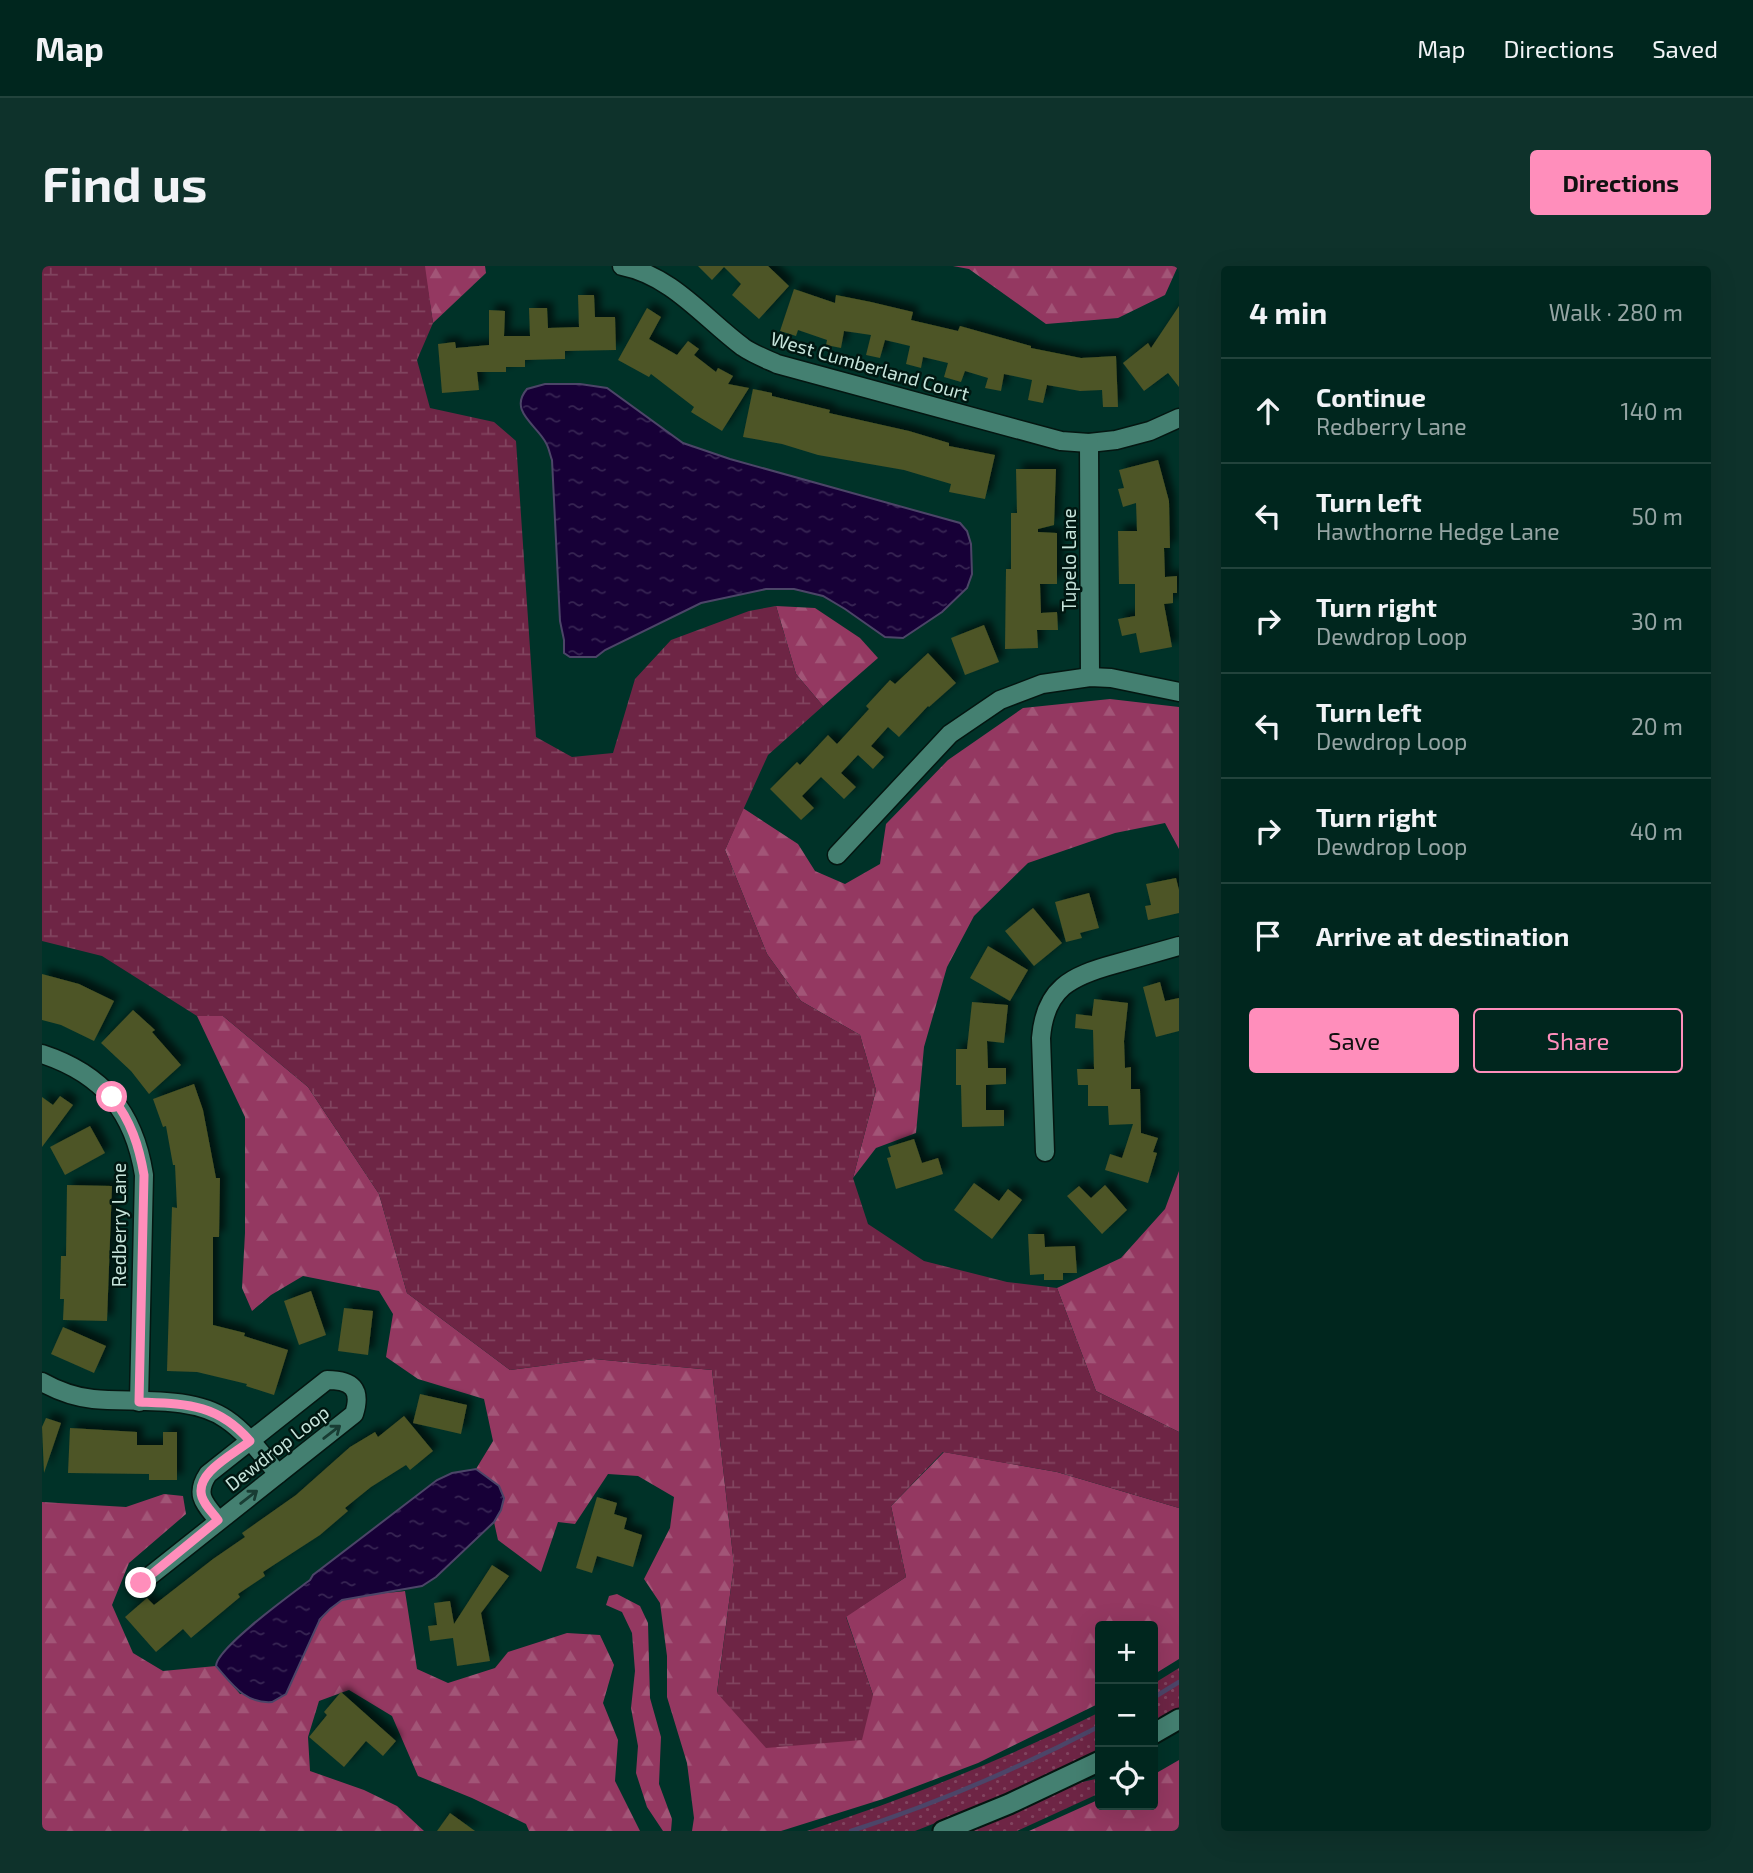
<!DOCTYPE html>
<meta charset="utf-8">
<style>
body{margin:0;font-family:"Exo 2",sans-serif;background:#0e322b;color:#f1f3f6}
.controls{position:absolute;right:21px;bottom:21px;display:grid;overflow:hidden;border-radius:7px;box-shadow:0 7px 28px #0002}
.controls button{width:63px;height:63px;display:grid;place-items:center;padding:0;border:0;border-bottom:2px solid #22433c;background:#00261e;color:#f1f3f6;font:35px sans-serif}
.stop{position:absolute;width:21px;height:21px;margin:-16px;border:5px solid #ff8ebb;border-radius:50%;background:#fff}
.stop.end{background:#ff8ebb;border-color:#fff;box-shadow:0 2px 7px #0008}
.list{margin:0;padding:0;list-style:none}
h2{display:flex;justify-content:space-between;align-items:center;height:91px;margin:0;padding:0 28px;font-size:30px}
h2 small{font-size:23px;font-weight:400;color:#95a5a4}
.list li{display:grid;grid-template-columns:46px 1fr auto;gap:21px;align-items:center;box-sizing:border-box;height:105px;padding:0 28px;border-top:2px solid #22433c}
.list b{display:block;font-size:26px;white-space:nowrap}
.list p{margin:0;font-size:23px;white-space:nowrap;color:#95a5a4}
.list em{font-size:23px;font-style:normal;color:#95a5a4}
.actions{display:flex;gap:14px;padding:21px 28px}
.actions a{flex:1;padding:16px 0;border:2px solid #ff8ebb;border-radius:7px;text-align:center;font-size:24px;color:#ff8ebb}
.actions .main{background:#ff8ebb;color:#111}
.icon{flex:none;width:38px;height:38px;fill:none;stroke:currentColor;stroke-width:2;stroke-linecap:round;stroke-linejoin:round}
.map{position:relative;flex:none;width:1137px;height:1565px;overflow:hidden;border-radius:7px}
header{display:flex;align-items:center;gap:42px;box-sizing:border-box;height:98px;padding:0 35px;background:#00261e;border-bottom:2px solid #22433c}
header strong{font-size:33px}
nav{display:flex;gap:38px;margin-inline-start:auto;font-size:24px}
.intro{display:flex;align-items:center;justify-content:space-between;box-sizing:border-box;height:168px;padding:0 42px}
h1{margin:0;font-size:49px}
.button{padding:18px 32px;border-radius:7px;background:#ff8ebb;color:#111;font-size:24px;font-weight:700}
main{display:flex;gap:42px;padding:0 42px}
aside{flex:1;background:#00261e;border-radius:7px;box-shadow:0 7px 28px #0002}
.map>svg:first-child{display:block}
.grass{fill:url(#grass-dots)}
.forest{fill:url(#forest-firs)}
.wetland{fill:url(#wetland-marsh)}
.water{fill:url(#water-ripples);stroke:#4c4568;stroke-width:2}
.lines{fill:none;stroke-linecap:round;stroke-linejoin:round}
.stream{stroke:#4c4568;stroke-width:4.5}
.building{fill:#4d5426;filter:url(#shadow)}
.minor-casing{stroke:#041611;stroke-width:21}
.tertiary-casing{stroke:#041611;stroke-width:23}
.minor{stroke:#448071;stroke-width:18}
.tertiary{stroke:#448071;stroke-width:19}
.oneway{stroke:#183c33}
.route{stroke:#ff8ebb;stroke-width:9}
.labels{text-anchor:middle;stroke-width:5;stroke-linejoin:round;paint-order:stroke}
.street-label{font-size:19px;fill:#c7e5dc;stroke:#001711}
</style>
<header>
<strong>Map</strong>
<nav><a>Map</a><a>Directions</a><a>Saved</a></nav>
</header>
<div class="intro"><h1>Find us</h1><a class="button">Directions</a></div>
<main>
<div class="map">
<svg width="1137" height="1565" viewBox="0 0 1137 1565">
<defs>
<pattern id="grass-dots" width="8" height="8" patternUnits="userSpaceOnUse" patternTransform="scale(1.75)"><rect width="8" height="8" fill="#6e2545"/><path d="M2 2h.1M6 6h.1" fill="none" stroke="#81445f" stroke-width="1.8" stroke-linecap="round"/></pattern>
<pattern id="forest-firs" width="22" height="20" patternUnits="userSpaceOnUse" patternTransform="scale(1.75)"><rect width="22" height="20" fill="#943861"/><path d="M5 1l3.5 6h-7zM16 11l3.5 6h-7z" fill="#a25577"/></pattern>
<pattern id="wetland-marsh" width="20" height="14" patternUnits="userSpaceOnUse" patternTransform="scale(1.75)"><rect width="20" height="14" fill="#6e2545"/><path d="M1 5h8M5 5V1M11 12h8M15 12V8" fill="none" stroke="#81445f"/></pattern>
<pattern id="water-ripples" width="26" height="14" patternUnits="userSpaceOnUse" patternTransform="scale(1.75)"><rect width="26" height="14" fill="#170037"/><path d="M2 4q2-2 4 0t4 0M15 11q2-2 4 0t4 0" fill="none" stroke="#372553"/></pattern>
<filter id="shadow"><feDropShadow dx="6" dy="-6" stdDeviation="3.5" flood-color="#0009"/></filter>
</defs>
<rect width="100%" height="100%" fill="#003228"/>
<g class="grass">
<path d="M1137 1402V1442L1111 1457V1418Z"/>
<path d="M1058 1446V1484L965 1529 873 1565H765C866 1532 963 1493 1058 1446Z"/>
<path d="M1058 1512V1527L975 1565H920L1027 1519Z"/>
</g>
<g class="forest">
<path d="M382 0H443L444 7 391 57Z"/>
<path d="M911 0H1136L1123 29 1076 52 1004 58 927 3Z"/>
<path d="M734 340 773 342 818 372 836 392 781 440 754 408Z"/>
<path d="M1068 433 1137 441V583L1123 557 1073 567 986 597 932 650 905 701 882 781 874 867 834 882 811 912 834 824 818 769 759 735 725 688 683 584 701 542 756 578 773 605 803 618 838 598 844 558 906 494 981 442Z"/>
<path d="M155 750H181L266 821 337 928 365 1027 468 1104 552 1093 670 1104 692 1299 675 1426 831 1429 804 1350 864 1311 849 1240 902 1186 1015 1206 1137 1242V1393L1111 1409V1360H1058V1437L936 1497 841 1533 739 1565H650L652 1552 645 1497 625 1431V1390L618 1337 602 1313 628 1262 632 1231 596 1210 566 1208 533 1258 516 1256 499 1306 456 1274 452 1256 459 1244 457 1220 434 1203 451 1175 442 1133 376 1113 344 1091 351 1048 337 1025 261 1010 229 1029 210 1045 200 1022 203 967V851Z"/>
<path d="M1137 905V1166L1054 1125 1015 1022 1079 992 1123 943Z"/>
<path d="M122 1228 141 1230 144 1248 87 1297 70 1339 91 1387 121 1405 174 1400 198 1428 244 1427C259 1401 270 1349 299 1335 312 1329 347 1327 363 1325L375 1403 406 1417 453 1402 466 1386 525 1367 558 1369 572 1399 561 1437 576 1474 573 1515 598 1565H487L484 1558 430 1532 376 1510 350 1450 307 1424 277 1435 266 1471 268 1505 322 1524 355 1540 382 1565H0V1236L84 1241Z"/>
<path d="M575 1328 598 1340 606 1357 608 1432 619 1471 617 1518 630 1553 629 1565H621L605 1541 594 1507 596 1480 589 1442 593 1405 590 1367 580 1346 564 1339 567 1330Z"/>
<path d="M1137 1494V1565H987L1058 1533V1539H1111V1509Z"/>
</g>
<path class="wetland" d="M0 0H383L391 57 375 94 388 142 452 156 474 175 494 471 530 491 571 487 593 413 629 374 707 345 734 340 754 408 781 440 726 489 683 584 725 688 759 735 818 769 834 824 811 912 826 958 882 995 965 1016 1015 1022 1054 1125 1137 1166V1242L1015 1206 901 1186 849 1240 864 1311 804 1351 831 1429 820 1474 724 1482 675 1427 692 1299 670 1104 552 1093 468 1104 365 1027 337 928 266 821 181 750H155L60 690 0 675Z"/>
<g class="water">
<path d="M503 118H538L565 122 641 177 688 193 918 257 925 265 929 278 930 308 925 322 900 346 861 372 843 371 803 343 781 330 752 323H724L659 337 563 384 554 391H528L522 387V374L518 355 510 194C508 189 507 182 504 177 495 159 466 145 485 123Z"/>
<path d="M434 1203 457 1220 462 1232 459 1244 452 1256 394 1311 380 1320 300 1334 288 1343 278 1353 244 1428 230 1436C203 1438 190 1418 174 1400 174 1382 251 1327 268 1314L271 1309 395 1214 410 1207Z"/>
</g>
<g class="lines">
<g class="stream">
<path d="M1111 1432 1137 1416"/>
<path d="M809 1565C894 1538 979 1501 1058 1460"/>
</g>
</g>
<g class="building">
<path d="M656 0H726L747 20 717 53 690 29 699 18 682 1 670 14Z"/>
<path d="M752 23 793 37 794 29 829 36 871 46 869 54 916 65 918 60 989 80V82L1039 92 1074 90 1076 141H1061L1060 124 1038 125 1005 119 1001 137 986 134 990 114 962 108 959 125 943 122 946 112 923 105 919 116 902 111 906 97 881 91 879 102 864 98 868 80 843 74 838 92 824 89 829 69 802 65 799 82 784 79 785 74 756 64 754 70 738 65Z"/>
<path d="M536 29H552L553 51H573L574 84 523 85V93L483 94V101H464V106H435L437 124 400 127 396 78 413 76 414 82 447 79V44L463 45 462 70H488L487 42H505L506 62 537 61Z"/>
<path d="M1137 40V121L1126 107 1102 125 1081 97 1106 77 1109 82Z"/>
<path d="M605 42 619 51 607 73 635 89 646 75 657 83 652 89 674 106 676 102 691 110 686 118 707 122 680 165 649 146 652 141 609 108 607 111 576 94Z"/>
<path d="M711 123 730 127V130L788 144 787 147 867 165 907 177V180L953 189 943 233 907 226 909 218 862 204 776 189 740 178 701 171Z"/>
<path d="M1116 194 1127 235 1128 282H1122L1123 311 1135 310V327H1131V337L1122 338 1130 381 1098 387 1094 367 1080 370 1076 353 1093 350V318H1077L1076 265H1095L1094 237 1081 241 1076 223 1082 222 1077 204Z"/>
<path d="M974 203H1014L1012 259 996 263V266L1015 267V318H998L999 347 1015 346 1016 364H995L996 382 963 383 964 303H969V247H975Z"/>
<path d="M942 359 957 396 923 409 909 372Z"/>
<path d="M886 387 914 417 887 441 886 440 857 471 846 461 829 480 842 491 831 503 816 489 799 507 814 521 802 533 779 511 760 530 772 542 759 554 728 523 755 496 758 499 786 469 795 478 827 443 824 440 848 414 853 418Z"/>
<path d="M1134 612 1137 624V647L1106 654 1103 640 1109 639 1104 618Z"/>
<path d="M1047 627 1057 662 1038 667 1040 672 1024 676 1013 636Z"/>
<path d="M991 642 1020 677 992 700 963 665Z"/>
<path d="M946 680 986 704 968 735 928 712Z"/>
<path d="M0 708 37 718 72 735 52 775 19 759 0 754Z"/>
<path d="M1118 716 1123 735 1137 732V765L1114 771 1101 721Z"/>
<path d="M1052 733 1086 737 1082 775 1083 802 1089 801V823H1098L1099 867 1116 872 1111 886 1115 887 1106 917 1063 904 1068 888 1080 892 1091 858 1067 859 1066 840H1046V819H1036L1035 803H1052L1051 764 1033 762 1034 748 1050 750Z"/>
<path d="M930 736 966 739 962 777 945 775 946 802H964V818L944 819V844H962V860L920 861 919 819H914V783H925Z"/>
<path d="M91 744 113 764 110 766 139 799 107 828 89 805 59 777Z"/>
<path d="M152 818 161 844 174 912H178L177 971H171V1059L203 1067 202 1070 246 1084 232 1129 204 1120 205 1118 155 1106 125 1105 130 941 135 942 133 899H131L124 860 121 861 111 833Z"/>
<path d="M18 830 31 839 0 881V831L11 839Z"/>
<path d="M48 860 63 887 23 909 8 881Z"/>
<path d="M872 873 880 897 896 892 901 908 854 923 845 892 849 891 846 881Z"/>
<path d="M932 917 957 935 966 923 980 934 950 973 912 944Z"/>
<path d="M25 919 70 920 65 1055 21 1054 22 1033H18L19 990H24Z"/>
<path d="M1063 919 1085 944 1060 968 1025 930 1037 920 1049 932Z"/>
<path d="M986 968H1002L1003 981 1033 980 1035 1007H1021V1014H1002V1008L988 1009Z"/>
<path d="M269 1025 284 1069 257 1079 242 1035Z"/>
<path d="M302 1042 331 1045 326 1089 296 1085Z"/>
<path d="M21 1061 64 1080 52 1107 9 1088Z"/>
<path d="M378 1128 425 1139 419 1168 371 1157Z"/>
<path d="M362 1150 391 1185 368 1204 364 1199 329 1221 303 1242 306 1245 278 1269 221 1306 223 1310 196 1328 198 1331 149 1372 141 1363 114 1386 83 1351 105 1332 112 1339 171 1293 203 1271 200 1267 254 1229 308 1181 333 1166 336 1171Z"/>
<path d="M4 1152 19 1157 2 1207 0 1161Z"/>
<path d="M28 1162 95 1166V1179H121V1166H135V1214H107V1208L26 1207Z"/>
<path d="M555 1231 575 1237 572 1248 585 1252 582 1263 600 1269 591 1301 555 1290 550 1307 534 1302Z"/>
<path d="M450 1299 467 1310 439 1347 448 1395 415 1400 411 1372 388 1375 386 1360 395 1359 392 1337 408 1335 412 1358Z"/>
<path d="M299 1426 354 1475 341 1490 324 1475 302 1501 267 1471 285 1449 282 1446Z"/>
<path d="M408 1547 433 1565H395Z"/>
</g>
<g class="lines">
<g class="minor-casing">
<g id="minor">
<path d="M580 0C630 10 661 51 701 81 711 88 724 93 735 98L1019 175 1047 177 1074 174 1108 165 1137 152"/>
<path d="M1047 177 1048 411"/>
<path d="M795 589 908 468 958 434 1000 418 1048 411 1069 412 1137 426"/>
<path d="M0 788C61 808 92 846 102 909L97 1136"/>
<path d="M1003 886 999 772C1003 722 1029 710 1073 698 1094 692 1116 686 1137 680"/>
<path d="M0 1116C16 1125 33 1131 51 1133 92 1137 149 1129 184 1153 205 1167 220 1189 236 1208"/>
<path d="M99 1317 312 1148C320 1123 310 1114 285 1114L166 1208C152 1229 163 1238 176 1254"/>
</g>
</g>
<g class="tertiary-casing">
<g id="tertiary">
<path d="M1111 1468 1137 1453"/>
<path d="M901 1565 967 1538 1058 1495"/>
</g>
</g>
<use href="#minor" class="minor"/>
<use href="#tertiary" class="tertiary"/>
</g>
<defs><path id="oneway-shaft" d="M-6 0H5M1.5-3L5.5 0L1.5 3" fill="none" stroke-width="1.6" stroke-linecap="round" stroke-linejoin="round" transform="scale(1.75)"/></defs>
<g class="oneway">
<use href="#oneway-shaft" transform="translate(290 1166) rotate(-38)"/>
<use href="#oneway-shaft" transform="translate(207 1231) rotate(-38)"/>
</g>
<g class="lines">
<path class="route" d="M70 831C89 855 97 880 102 909L97 1136C143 1138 175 1137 208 1175 192 1188 152 1207 160 1231 163 1240 171 1247 176 1254L99 1317"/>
</g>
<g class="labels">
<g class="street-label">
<text transform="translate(828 100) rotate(16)" y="7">West Cumberland Court</text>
<text transform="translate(1027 294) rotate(-90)" y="7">Tupelo Lane</text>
<text transform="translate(77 959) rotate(-90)" y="7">Redberry Lane</text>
<text transform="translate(235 1182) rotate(-38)" y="7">Dewdrop Loop</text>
</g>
</g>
</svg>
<div class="controls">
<button>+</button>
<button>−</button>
<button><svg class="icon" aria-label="locate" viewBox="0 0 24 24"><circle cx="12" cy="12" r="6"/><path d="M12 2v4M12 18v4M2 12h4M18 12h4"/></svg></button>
</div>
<div class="stop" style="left:70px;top:831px"></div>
<div class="stop end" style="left:99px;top:1317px"></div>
</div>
<aside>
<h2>4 min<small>Walk · 280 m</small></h2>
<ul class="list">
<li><svg class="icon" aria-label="ahead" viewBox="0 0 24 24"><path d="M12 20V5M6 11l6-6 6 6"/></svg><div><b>Continue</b><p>Redberry Lane</p></div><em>140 m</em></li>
<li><svg class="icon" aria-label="left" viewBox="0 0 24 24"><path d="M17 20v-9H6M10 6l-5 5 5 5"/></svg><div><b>Turn left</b><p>Hawthorne Hedge Lane</p></div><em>50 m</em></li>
<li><svg class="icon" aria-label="right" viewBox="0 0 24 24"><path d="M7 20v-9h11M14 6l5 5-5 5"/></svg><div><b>Turn right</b><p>Dewdrop Loop</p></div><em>30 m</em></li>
<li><svg class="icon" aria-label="left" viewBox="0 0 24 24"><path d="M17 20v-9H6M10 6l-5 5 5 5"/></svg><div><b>Turn left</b><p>Dewdrop Loop</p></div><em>20 m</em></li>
<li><svg class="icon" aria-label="right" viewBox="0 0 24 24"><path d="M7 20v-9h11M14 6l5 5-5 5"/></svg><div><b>Turn right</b><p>Dewdrop Loop</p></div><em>40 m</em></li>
<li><svg class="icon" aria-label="arrive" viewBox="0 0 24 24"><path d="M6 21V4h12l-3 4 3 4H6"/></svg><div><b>Arrive at destination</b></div></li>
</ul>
<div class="actions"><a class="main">Save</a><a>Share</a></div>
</aside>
</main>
